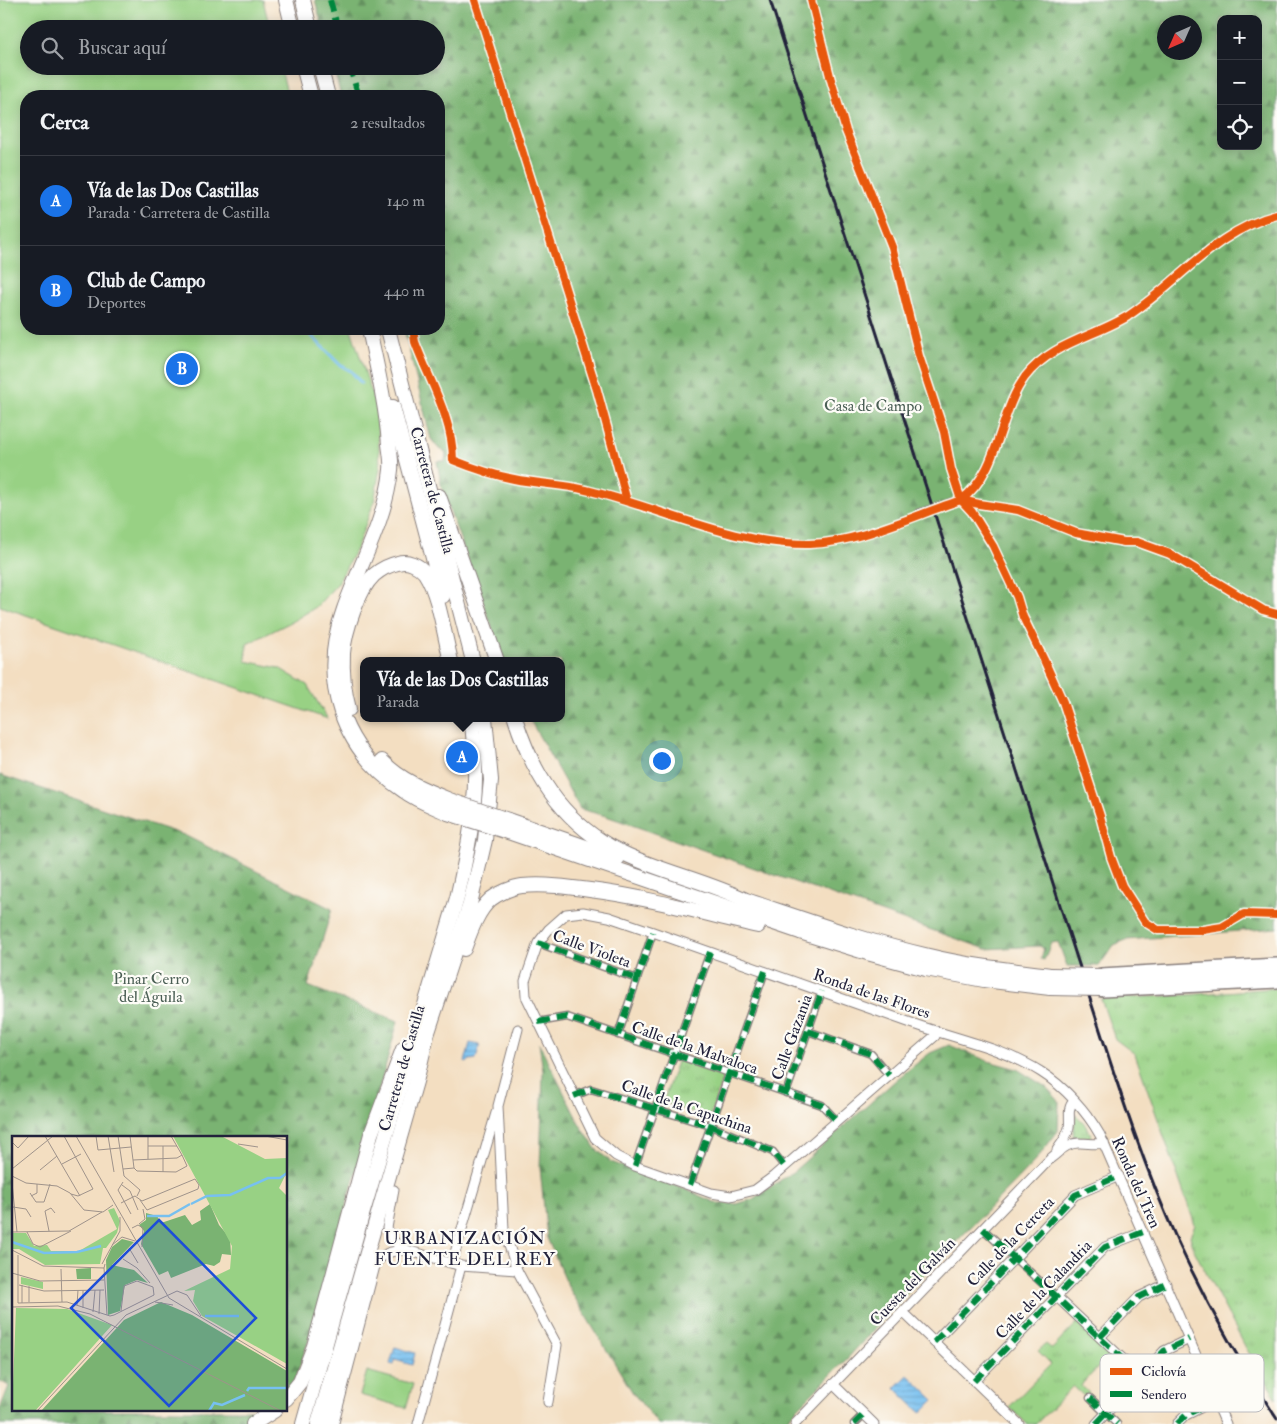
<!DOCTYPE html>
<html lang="es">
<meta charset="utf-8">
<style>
body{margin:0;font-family:"IM FELL Double Pica",serif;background:#20242c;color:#f1f3f6}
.controls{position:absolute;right:15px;top:15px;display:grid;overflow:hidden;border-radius:10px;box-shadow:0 2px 12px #0003}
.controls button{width:45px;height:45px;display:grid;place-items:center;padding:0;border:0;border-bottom:1px solid #363941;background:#171b24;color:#f1f3f6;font:25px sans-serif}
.compass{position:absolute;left:1157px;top:15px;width:45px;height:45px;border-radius:50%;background:#171b24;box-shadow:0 2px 12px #0003;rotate:225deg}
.you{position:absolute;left:661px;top:760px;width:18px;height:18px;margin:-12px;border:4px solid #fff;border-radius:50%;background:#1a73e8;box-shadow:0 0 0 8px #1a73e833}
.badge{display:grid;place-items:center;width:32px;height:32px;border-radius:50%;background:#1a73e8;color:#fff;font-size:16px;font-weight:700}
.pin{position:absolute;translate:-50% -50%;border:2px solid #fff;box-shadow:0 1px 5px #0006}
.popup{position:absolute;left:360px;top:657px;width:205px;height:65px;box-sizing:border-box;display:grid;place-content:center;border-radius:10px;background:#171b24;filter:drop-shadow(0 1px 4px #0005);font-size:16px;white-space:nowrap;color:#9ea1a6}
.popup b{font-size:19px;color:#f1f3f6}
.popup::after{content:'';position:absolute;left:50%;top:100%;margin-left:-10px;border:10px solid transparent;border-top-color:#171b24}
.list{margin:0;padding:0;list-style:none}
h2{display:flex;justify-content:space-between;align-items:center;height:65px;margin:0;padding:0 20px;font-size:21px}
h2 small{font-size:16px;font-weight:400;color:#9ea1a6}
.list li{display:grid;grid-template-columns:32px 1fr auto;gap:15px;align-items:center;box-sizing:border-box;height:90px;padding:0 20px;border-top:1px solid #363941}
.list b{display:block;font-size:19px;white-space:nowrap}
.list p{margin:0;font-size:16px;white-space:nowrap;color:#9ea1a6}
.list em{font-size:16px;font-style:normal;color:#9ea1a6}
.icon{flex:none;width:28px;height:28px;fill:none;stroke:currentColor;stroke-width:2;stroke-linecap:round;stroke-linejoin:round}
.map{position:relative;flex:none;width:1277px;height:1424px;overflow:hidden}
.search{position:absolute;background:#171b24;box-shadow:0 2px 12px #0003;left:20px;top:20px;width:425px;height:55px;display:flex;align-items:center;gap:12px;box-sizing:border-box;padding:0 18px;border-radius:28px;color:#9ea1a6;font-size:19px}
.panel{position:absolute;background:#171b24;box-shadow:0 2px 12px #0003;left:20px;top:90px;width:425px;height:245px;border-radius:20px}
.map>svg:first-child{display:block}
.grass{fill:url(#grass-tufts);stroke:#5d7a60}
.forest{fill:url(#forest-firs);stroke:#4e6a56;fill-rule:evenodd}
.garden{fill:#98d184;stroke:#5d7a60}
.water{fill:url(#water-rules);stroke:#4c7196}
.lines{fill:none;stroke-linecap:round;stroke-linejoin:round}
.stream{stroke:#77c0f0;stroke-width:3}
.pedestrian-casing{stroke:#8a807e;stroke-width:9}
.minor-casing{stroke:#8a807e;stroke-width:11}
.trunk-casing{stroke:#8a807e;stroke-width:16}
.motorway-casing{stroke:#8a807e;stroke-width:18}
.pedestrian{stroke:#fff;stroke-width:6}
.minor{stroke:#fff;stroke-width:9}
.trunk{stroke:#fff;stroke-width:14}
.motorway{stroke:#fff;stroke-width:15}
.rail{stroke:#22223b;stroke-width:3}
.minor-bridge-casing{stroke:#8a807e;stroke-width:11;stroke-linecap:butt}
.trunk-bridge-casing{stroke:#8a807e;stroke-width:16;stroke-linecap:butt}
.minor-bridge{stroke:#fff;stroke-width:9}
.trunk-bridge{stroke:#fff;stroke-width:14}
.quiet{stroke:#00873e;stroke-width:6;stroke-dasharray:12 6;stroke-linecap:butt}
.cycleway-casing{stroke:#fdfcf7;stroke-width:11}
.cycleway{stroke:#e8590c;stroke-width:8}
.labels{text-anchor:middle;stroke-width:4.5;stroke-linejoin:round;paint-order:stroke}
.park-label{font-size:16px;fill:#4b5f55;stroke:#fdfcf7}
.street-label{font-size:16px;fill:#22223b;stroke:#fdfcf7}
.neighbourhood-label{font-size:18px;letter-spacing:1px;fill:#22223b;stroke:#fdfcf7}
.inset-river{fill:none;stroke:#77c0f0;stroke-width:2.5}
.inset-road{fill:none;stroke:#9f938b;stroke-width:1}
.view{fill:#1d4ed8;fill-opacity:0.15;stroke:#1d4ed8;stroke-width:2.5}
.inset-edge{fill:none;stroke:#22223b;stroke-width:2.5}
.key{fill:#fdfcf7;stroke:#bbbbbf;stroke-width:1}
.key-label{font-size:14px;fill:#22223b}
</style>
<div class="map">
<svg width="1277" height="1424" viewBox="0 0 1277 1424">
<defs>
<pattern id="grass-tufts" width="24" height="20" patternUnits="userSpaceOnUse" patternTransform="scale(1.25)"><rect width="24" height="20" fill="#98d184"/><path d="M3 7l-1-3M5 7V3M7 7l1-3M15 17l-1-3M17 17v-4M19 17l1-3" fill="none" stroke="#83b373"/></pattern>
<pattern id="forest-firs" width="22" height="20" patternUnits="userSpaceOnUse" patternTransform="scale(1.25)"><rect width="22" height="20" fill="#7ab372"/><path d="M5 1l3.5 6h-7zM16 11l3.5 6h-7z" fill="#64915f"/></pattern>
<pattern id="water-rules" width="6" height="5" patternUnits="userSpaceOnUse" patternTransform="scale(1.25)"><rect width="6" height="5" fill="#77c0f0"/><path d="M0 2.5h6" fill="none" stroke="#619cc4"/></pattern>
</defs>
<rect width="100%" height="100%" fill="#fdfcf7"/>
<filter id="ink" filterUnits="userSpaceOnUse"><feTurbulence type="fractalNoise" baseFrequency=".02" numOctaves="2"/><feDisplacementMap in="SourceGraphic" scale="10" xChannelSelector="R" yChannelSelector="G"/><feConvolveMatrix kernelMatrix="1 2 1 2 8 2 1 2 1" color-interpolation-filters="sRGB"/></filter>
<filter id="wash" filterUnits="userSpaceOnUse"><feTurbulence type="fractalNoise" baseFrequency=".0096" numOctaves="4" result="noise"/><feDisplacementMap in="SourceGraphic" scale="20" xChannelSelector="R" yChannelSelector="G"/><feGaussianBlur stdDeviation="1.12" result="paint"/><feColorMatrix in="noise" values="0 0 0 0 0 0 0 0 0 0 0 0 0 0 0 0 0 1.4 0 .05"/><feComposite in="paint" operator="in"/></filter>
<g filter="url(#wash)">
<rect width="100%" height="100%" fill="#f3dec1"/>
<g class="grass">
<path d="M1277 988V1399L1246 1348 1194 1250 1190 1236 1195 1225 1135 1054 1115 1039 1101 999 1186 995Z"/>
<path d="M678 1059 724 1075 709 1119 663 1102Z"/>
<path d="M1076 1115 1087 1126 1092 1137 1073 1136Z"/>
<path d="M1079 1321 1112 1353 1081 1385 1089 1393 1085 1397 1073 1386 1036 1424H1027L1009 1407 1051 1364 1038 1351 1046 1344 1052 1349Z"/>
</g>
<g class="forest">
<path d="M315 0H1277V928L1126 940 1114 945 1099 966H1067L1058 942 1051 943 1044 960 1041 959 1044 948 1039 946 986 949 606 816 580 809 529 718H561V661H504L442 489 437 461H445L446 452 439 449 431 439 404 329H439V96H341L333 66H436V29H323ZM1221 19H1258V146H1221ZM1164 22H1194V52H1164Z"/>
<path d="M0 775 184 835 332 909 308 986 398 1021 309 1340 295 1379 286 1392V1138H14V1410H266L259 1415 238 1424H0V1409L9 1386 0 1381Z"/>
<path d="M539 1043 580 1125 596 1149 611 1162 687 1190 716 1203 737 1204 753 1199 794 1171 897 1079 930 1053 949 1045 988 1061 1017 1069 1046 1087 1059 1101 1058 1131 1036 1160 926 1273 844 1362 782 1424H658L633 1393 595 1331 569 1288 547 1238 540 1168 543 1071Z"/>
</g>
<g class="garden">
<path d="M0 0H263L270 29H29V66H280L288 96H26V329H351L377 409 380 468 374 502 357 547 338 583 316 607 293 621 247 644 246 661 279 668 307 685 328 719 0 606Z"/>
<path d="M367 1371 413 1384 406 1408 360 1395Z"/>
</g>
<g class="water">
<path d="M470 1043 480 1045 476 1059 470 1060 467 1063 465 1062Z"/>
<path d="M395 1347 415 1353 412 1365 395 1360 394 1365 390 1364Z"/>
<path d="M908 1375 934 1400 921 1413 895 1388Z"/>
</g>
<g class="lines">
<path class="stream" d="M305 329 340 365 351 371 361 383"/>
</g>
</g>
<g filter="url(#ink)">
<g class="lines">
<g class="pedestrian-casing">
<g id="pedestrian">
<path d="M538 943 637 979"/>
<path d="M538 1022 567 1017 822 1105 837 1121"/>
<path d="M808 1031 871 1054 889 1075"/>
<path d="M618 1035 653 932"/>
<path d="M786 1093 822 991"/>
<path d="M574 1096 591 1089 711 1126 773 1152 785 1167"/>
<path d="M635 1166 710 952"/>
<path d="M690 1185 765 971"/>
<path d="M983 1229 1057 1297"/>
<path d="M1090 1398 1117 1424"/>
<path d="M854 1424 864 1414"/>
</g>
</g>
<g class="minor-casing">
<g id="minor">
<path d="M518 1029 498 1106 504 1230 517 1270 557 1345 548 1402"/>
<path d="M936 1031 935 1036 774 1176 755 1190 731 1196 711 1193 635 1166 616 1156 595 1138 526 996 525 981 538 943 549 929 566 914 583 912 609 917 653 932C740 962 827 993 914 1024 957 1039 1003 1048 1041 1072 1065 1087 1087 1112 1100 1135L1226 1424"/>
<path d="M1057 1150C1062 1143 1067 1137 1069 1128 1071 1118 1066 1109 1074 1101"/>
<path d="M394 1190 387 1228 393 1241 407 1250 461 1266 517 1270"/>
<path d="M452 1263 496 1113"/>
<path d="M373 1266C385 1252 389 1251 407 1250"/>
<path d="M1057 1297 1141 1376"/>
<path d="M903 1312 1019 1424"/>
<path d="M1100 1337 1139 1297 1166 1284"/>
<path d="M934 1342 1075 1195 1119 1176"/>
<path d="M974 1381 1105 1247 1143 1232"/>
<path d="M833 1384 874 1424"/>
<path d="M418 1424 461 1266"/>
<path d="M795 1424 1051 1158C1060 1151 1068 1142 1080 1143 1089 1143 1095 1145 1104 1143"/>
<path d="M1096 1424 1164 1351 1189 1339"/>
<path d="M1177 1424 1186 1415 1216 1400"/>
</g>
</g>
<g class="trunk-casing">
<g id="trunk">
<path d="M286 0 293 29"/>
<path d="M303 0 310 29"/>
<path d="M303 66 311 96"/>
<path d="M320 66 328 96"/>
<path d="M369 329C377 367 386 405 389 444 390 452 392 462 391 470 386 519 360 564 344 609 318 680 341 749 404 791 417 801 433 806 448 813"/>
<path d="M388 329 473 661"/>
<path d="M393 407 443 596"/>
<path d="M439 496 497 661"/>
<path d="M349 709C344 691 342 672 343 653 345 631 358 590 374 575 381 569 389 565 398 563 407 560 419 565 425 573 439 594 444 635 451 661"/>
<path d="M515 718C532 772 560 818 611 847 653 870 702 879 746 900 806 920 867 942 929 956 969 966 1010 970 1050 975"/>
<path d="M382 761C401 781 427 791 452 801"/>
<path d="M508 820 618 858"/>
<path d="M505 831 800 932 871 954 926 969 984 980 1050 988"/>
<path d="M464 949C470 933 477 911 491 899 499 893 513 887 522 886 545 884 568 887 590 890 647 897 702 913 758 926"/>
<path d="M286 1399 300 1382 314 1346 371 1134 403 1049"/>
<path d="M253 1424 275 1410"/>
<path d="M303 1424 362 1215 457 898C472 833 481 786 471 718"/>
<path d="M318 1424 417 1078 427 1035 470 904 485 840 491 780 485 718"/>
<path d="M331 1424 374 1260"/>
</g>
</g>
<g class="motorway-casing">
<g id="motorway">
<path d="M1101 976 1277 966"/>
<path d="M1102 989 1277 980"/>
</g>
</g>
<use href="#pedestrian" class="pedestrian"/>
<use href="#minor" class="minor"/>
<use href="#trunk" class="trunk"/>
<use href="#motorway" class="motorway"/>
<path class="rail" d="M770 0 1099 1027C1122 1099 1146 1171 1177 1240 1206 1303 1239 1362 1277 1419"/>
<g class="minor-bridge-casing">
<path id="minor-bridge" d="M916 515 954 502"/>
</g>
<g class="trunk-bridge-casing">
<g id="trunk-bridge">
<path d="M452 801 508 820"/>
<path d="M448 813 505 831"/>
<path d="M1050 975 1101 976"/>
<path d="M1050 988 1102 989"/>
</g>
</g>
<use href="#minor-bridge" class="minor-bridge"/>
<use href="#trunk-bridge" class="trunk-bridge"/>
<g class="quiet">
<path d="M330 0 338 29"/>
<path d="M349 66 359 96"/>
<path d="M538 943 637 979"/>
<path d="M538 1022 567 1017 822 1105 837 1121"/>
<path d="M808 1031 871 1054 889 1075"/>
<path d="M618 1035 653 932"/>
<path d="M786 1093 822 991"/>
<path d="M574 1096 591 1089 711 1126 773 1152 785 1167"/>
<path d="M635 1166 710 952"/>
<path d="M690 1185 765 971"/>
<path d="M983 1229 1141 1376"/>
<path d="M1100 1337 1139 1297 1166 1284"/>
<path d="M934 1342 1075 1195 1119 1176"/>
<path d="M974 1381 1105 1247 1143 1232"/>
<path d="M1090 1398 1117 1424"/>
<path d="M854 1424 864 1414"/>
<path d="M1096 1424 1164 1351 1189 1339"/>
<path d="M1177 1424 1186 1415 1216 1400"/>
</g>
<g class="cycleway-casing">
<g id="cycleway">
<path d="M475 0 597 390 627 501"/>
<path d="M811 0 831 80 846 131 892 247 919 356 944 432 951 469 961 500 972 512 993 546 1017 597 1023 617 1044 660 1063 702 1100 816 1111 857 1122 886 1145 922 1158 930H1203L1222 927 1244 914 1277 915"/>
<path d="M413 329 415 342C429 380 453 419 453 460 473 468 493 475 514 479 538 484 562 484 586 490 660 507 731 545 809 544 858 543 915 515 961 500 1000 471 998 414 1025 377 1051 343 1094 337 1128 316 1180 282 1214 231 1277 215"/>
<path d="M961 500 979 504 1018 510 1076 533 1124 542H1137L1170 554 1263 610 1277 614"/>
</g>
</g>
<use href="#cycleway" class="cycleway"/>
</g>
</g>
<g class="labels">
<g class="park-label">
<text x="873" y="411">Casa de Campo</text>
<text x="151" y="984">Pinar Cerro<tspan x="151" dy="18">del Águila</tspan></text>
</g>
<g class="street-label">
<text transform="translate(433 490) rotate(75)" y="6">Carretera de Castilla</text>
<text transform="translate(592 948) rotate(20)" y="6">Calle Violeta</text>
<text transform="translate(872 993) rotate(19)" y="6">Ronda de las Flores</text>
<text transform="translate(791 1037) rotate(-70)" y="6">Calle Gazania</text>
<text transform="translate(695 1047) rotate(19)" y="6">Calle de la Malvaloca</text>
<text transform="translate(401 1068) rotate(-74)" y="6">Carretera de Castilla</text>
<text transform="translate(687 1106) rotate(19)" y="6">Calle de la Capuchina</text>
<text transform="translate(1137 1182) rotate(66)" y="6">Ronda del Tren</text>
<text transform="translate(1010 1241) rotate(-46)" y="6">Calle de la Cerceta</text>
<text transform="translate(912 1281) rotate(-46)" y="6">Cuesta del Galván</text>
<text transform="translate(1043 1289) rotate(-46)" y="6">Calle de la Calandria</text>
</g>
<g class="neighbourhood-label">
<text x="465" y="1244">URBANIZACIÓN<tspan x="465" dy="21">FUENTE DEL REY</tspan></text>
</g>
</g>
<g transform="translate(12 1136)">
<rect width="275" height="275" fill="#f3dec1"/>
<path d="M102 72 108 85 105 97 94 112H91L88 128 33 129 7 113H0V97H14L22 110 35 109 39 115H67L105 93 96 74ZM9 141 31 146V153L9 148ZM4 172 55 173 100 189 23 275H0Z" fill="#98d184"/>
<path d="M198 68 207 89 218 102 219 119 210 118 208 126 202 130 194 128 159 142 156 135 147 139 129 108 132 95 127 89 134 84V77L145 80 149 87 173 79 180 89 189 84 188 75ZM110 103 122 106 100 129 122 134 136 147 125 144 113 149 108 175 96 179 94 124 100 111ZM79 132V143H65L64 133ZM149 166 180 179 275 235V275H29L112 184Z" fill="#7ab372"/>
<path d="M161 0H209L253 23 275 22V36L267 52 275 60V228L190 180 181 165 183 154 172 155 218 133 220 110ZM87 115 89 123 69 128 67 120Z" fill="#98d184"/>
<path class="inset-river" d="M179 68 195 60 218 59 256 42H268L275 37M135 80H157L178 68M0 106 32 117 65 116 89 110M193 180H227M235 255 237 252H275M197 275 202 267 210 269 233 259"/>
<path class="inset-road" d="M33 0 68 60M52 0 81 53 66 60 59 58M64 0 157 162 275 233M84 0 86 14 119 11M96 0 102 36M106 0 112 40 128 54 125 60M136 0V23M253 0 275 4M0 6 6 12 17 0M226 8 246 11M136 10H165M151 10V36M121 24 165 22 170 19 159 0M50 28 69 18M122 32 125 35 164 36 175 30 170 19M0 33 41 0M111 33 122 32 118 0M28 34 45 20M0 40 14 47 45 50 58 57 72 74 91 76 101 69M111 46 106 54 119 78M0 47 5 96M110 49 118 55 126 74M18 57 24 66H32L38 48M19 60 25 57V48M109 67 123 60 130 65 183 43 187 49 186 53 135 74 128 64M1 71 14 73 19 81M127 88 133 83 131 73M120 92 126 89 131 92 130 111M37 95 33 75 39 72 43 77M0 96 57 95 90 76M15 96 21 108 28 111 59 95M100 109 110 101 123 105M117 112 126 127M0 114 31 130 92 132 93 128M6 119V167L55 166 98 180 102 179 142 159 141 151 125 145 112 150 109 175M111 123 125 132 138 147M90 128 108 95V81M92 132 95 179M49 133 50 166M0 137 28 145 92 144M7 149 32 155 92 154M10 149V167M17 166V150M143 166 161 169M65 169 66 154M0 171 46 170 78 178 269 275M71 172V154M81 176 83 154M87 178 88 154M25 275 114 179 165 155 175 159 189 180"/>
<path class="view" d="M147 84 244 182 157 270 59 172Z"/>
<rect width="275" height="275" class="inset-edge"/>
</g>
<rect x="1100" y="1354" width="164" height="58" rx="8" class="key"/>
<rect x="1110" y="1368" width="22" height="7" fill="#e8590c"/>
<rect x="1110" y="1391" width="22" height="6" fill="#00873e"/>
<g class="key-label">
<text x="1141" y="1376">Ciclovía</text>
<text x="1141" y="1399">Sendero</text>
</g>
</svg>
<div class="controls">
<button>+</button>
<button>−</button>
<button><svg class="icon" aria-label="locate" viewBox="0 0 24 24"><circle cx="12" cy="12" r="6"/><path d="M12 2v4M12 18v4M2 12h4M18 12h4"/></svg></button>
</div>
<svg class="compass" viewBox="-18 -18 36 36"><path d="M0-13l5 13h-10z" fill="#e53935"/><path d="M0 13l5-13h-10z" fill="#9ea1a6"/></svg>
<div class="you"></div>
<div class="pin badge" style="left:462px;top:757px">A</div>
<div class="popup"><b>Vía de las Dos Castillas</b>Parada</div>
<div class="pin badge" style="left:182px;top:369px">B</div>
<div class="search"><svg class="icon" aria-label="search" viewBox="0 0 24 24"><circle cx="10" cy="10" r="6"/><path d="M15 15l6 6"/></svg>Buscar aquí</div>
<section class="panel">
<h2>Cerca<small>2 resultados</small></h2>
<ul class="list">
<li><span class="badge">A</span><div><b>Vía de las Dos Castillas</b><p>Parada · Carretera de Castilla</p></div><em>140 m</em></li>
<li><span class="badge">B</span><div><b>Club de Campo</b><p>Deportes</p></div><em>440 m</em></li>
</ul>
</section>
</div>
